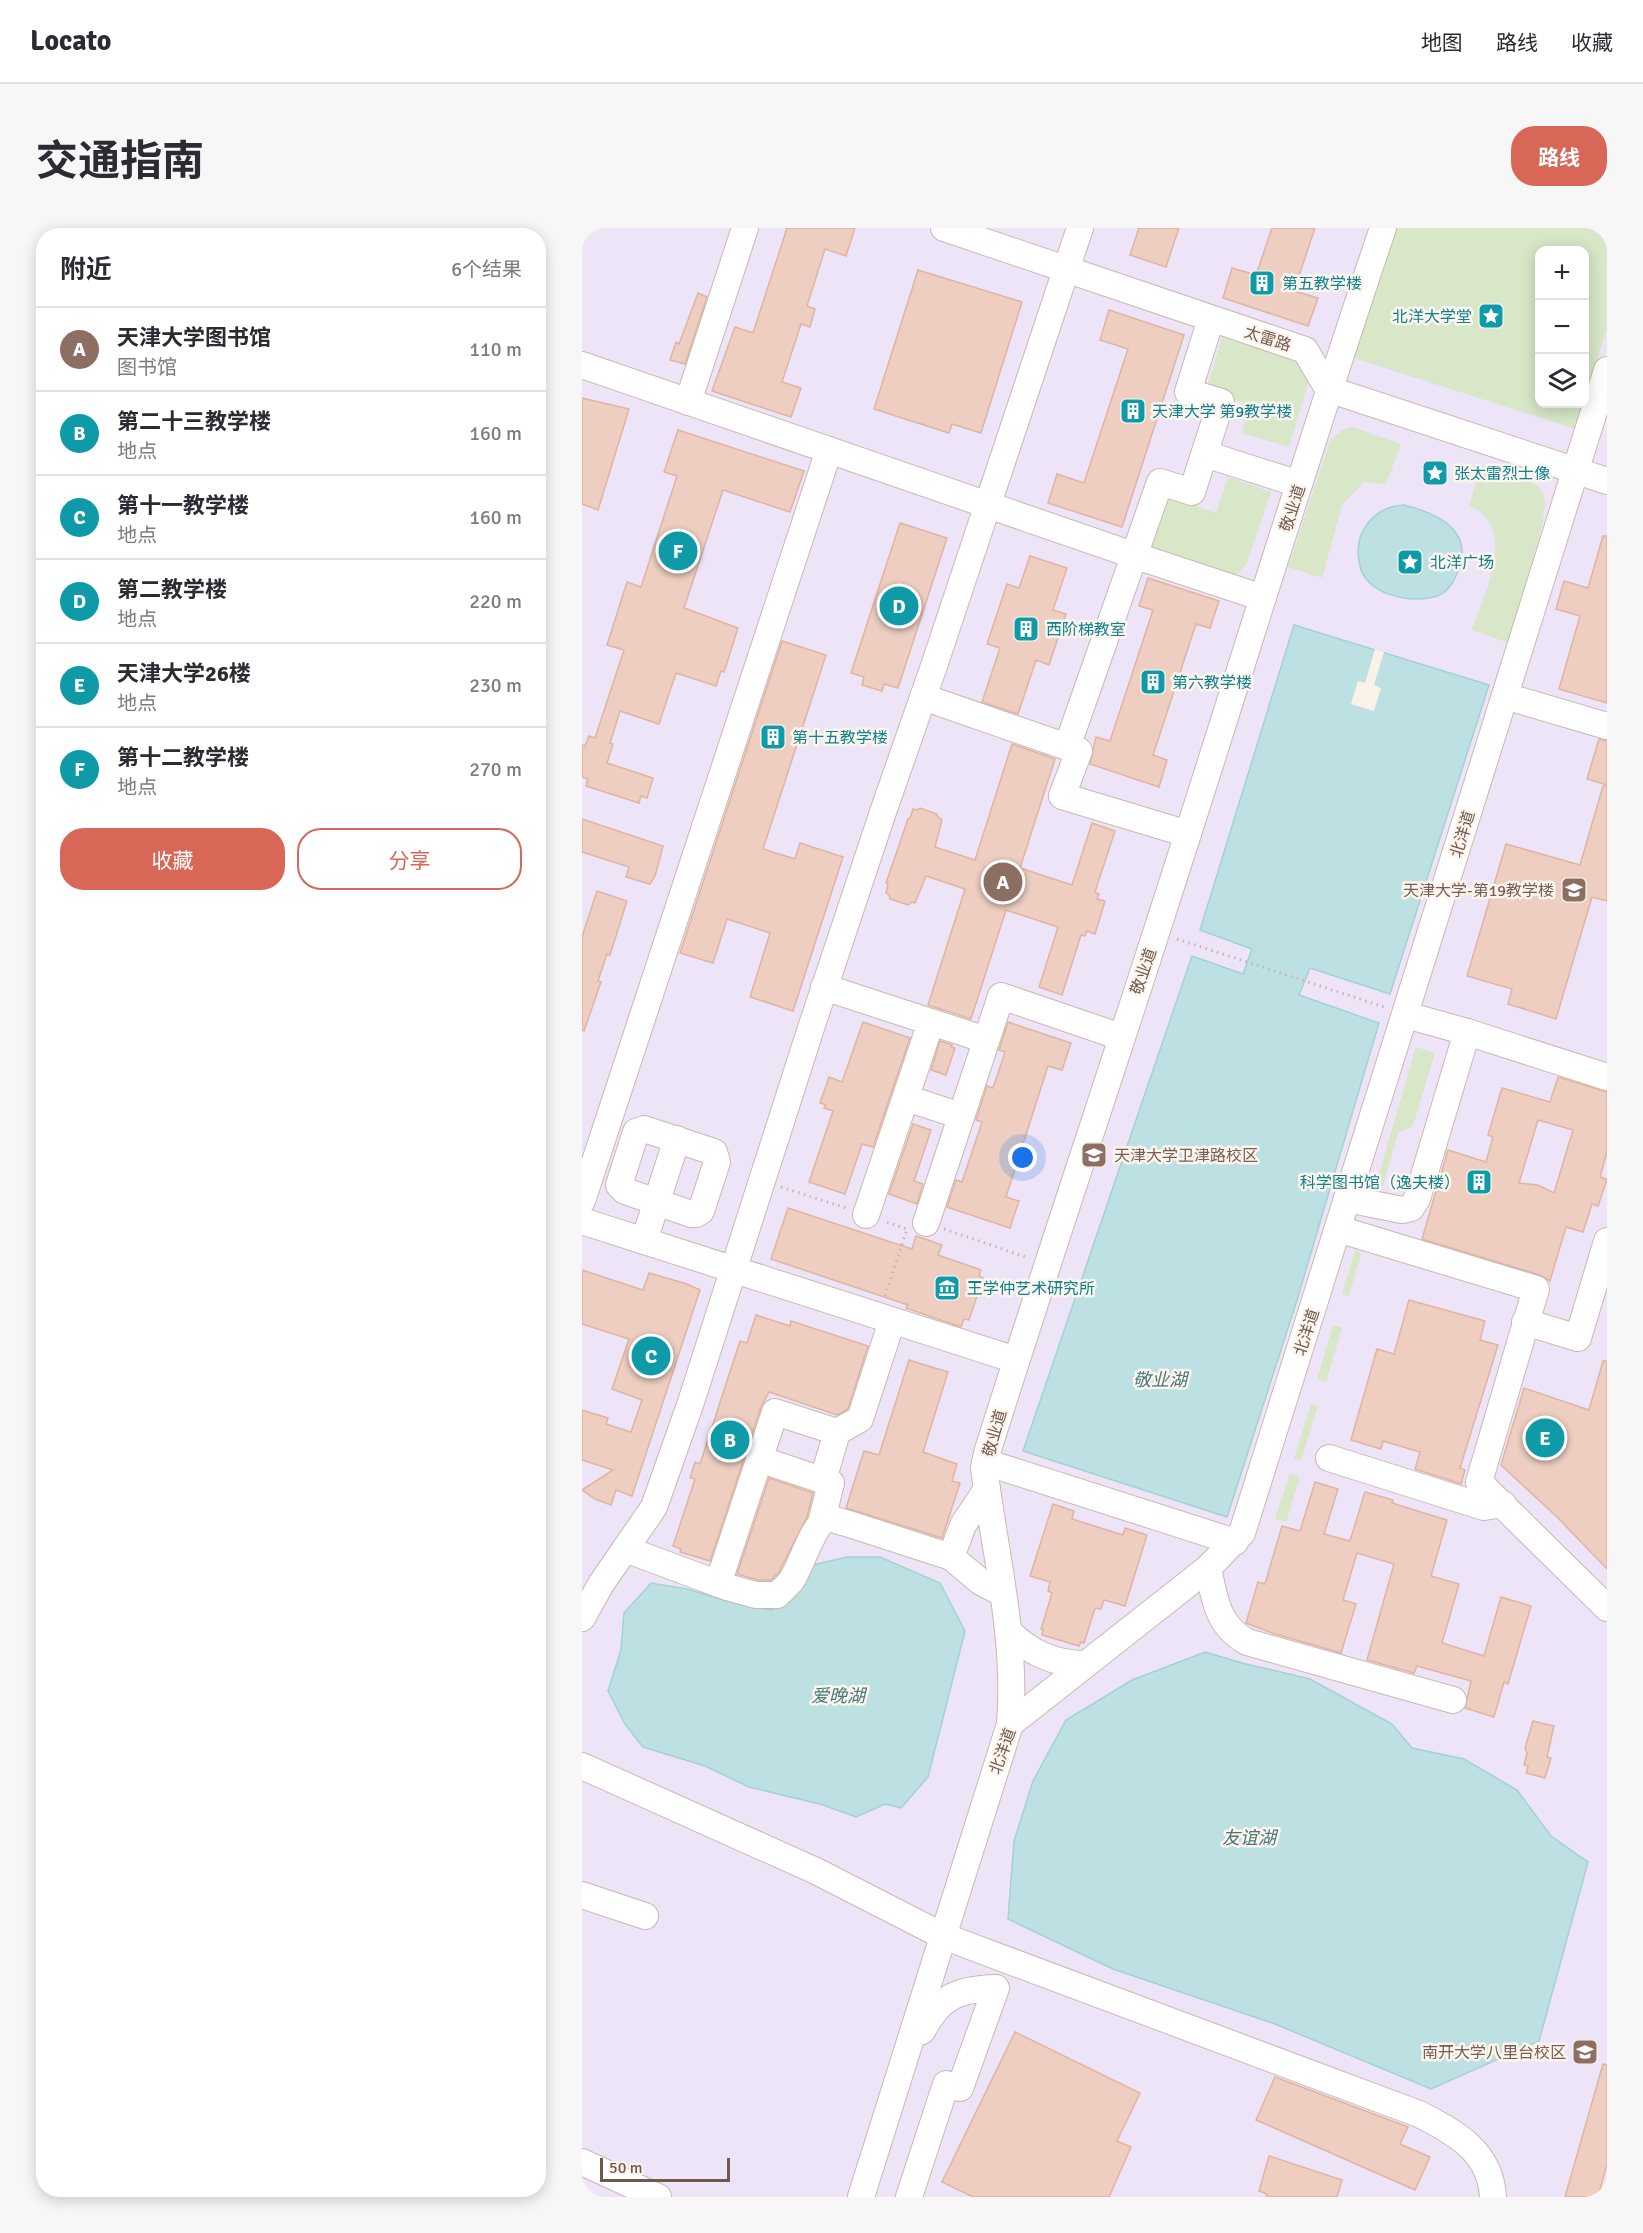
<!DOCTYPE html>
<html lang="zh">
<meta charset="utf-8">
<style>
body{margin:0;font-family:Signika,"Noto Sans SC",sans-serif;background:#f7f7f7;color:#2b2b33}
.controls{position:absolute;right:18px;top:18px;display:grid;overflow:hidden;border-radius:12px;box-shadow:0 3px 15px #0003}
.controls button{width:54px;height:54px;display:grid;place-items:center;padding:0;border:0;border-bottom:2px solid #e1e1e2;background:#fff;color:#2b2b33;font:30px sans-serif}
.scale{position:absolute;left:18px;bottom:15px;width:130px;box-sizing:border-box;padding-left:6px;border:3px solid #72574e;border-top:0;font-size:16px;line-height:21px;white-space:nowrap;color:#72574e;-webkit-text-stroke:4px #fdf5ed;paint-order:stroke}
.you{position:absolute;left:441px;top:930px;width:21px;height:21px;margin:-15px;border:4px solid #fff;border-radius:50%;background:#1a73e8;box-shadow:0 0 0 9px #1a73e833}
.badge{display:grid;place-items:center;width:39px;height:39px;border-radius:50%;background:#d96757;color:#fff;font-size:20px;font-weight:700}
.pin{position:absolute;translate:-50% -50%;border:3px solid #fff;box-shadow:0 2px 6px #0006}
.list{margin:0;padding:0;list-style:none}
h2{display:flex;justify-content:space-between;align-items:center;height:78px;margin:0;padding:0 24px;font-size:26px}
h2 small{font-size:20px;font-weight:400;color:#7c7c81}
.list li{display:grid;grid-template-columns:39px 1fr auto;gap:18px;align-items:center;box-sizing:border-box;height:84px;padding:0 24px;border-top:2px solid #e1e1e2}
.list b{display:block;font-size:22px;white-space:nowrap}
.list p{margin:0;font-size:20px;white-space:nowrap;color:#7c7c81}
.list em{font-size:20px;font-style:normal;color:#7c7c81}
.actions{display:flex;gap:12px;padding:18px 24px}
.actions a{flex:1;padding:14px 0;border:2px solid #d96757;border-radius:24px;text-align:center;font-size:21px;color:#d96757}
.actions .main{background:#d96757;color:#fff}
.icon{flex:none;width:33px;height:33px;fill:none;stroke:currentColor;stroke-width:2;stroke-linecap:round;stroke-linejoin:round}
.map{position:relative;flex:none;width:1025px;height:1969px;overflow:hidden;border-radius:24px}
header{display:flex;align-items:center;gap:36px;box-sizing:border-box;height:84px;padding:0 30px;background:#fff;border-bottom:2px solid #e1e1e2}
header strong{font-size:28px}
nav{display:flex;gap:33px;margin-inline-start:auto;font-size:21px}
.intro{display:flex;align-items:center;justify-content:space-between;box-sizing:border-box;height:144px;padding:0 36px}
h1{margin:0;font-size:42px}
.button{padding:15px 27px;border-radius:24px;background:#d96757;color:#fff;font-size:21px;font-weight:700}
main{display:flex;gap:36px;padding:0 36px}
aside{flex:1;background:#fff;border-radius:24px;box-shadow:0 3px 15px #0003}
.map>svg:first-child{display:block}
.education{fill:#eee4f7;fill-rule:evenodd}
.green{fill:#d7e7c7}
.water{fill:#bde1e2;stroke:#a4d1d3;stroke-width:1.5}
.pier{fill:#faf1e7}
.building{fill:#edcec1;stroke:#dfb4a3;stroke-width:1.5;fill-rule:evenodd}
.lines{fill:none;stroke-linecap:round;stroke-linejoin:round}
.minor-casing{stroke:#cbb8ae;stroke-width:28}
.path{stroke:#d2b1a4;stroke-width:3;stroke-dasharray:1.5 4.5;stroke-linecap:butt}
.minor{stroke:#fff;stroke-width:26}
.labels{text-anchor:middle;stroke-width:5;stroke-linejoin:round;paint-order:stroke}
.culture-label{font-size:16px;fill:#0d838f;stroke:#fdf5ed;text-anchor:start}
.street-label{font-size:16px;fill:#72574e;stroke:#fdf5ed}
.education-label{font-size:16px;fill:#785e54;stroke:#fdf5ed;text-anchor:end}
.water-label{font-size:18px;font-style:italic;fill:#46797c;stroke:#fdf5ed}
</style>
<header>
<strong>Locato</strong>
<nav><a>地图</a><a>路线</a><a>收藏</a></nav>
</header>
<div class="intro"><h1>交通指南</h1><a class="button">路线</a></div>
<main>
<aside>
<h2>附近<small>6个结果</small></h2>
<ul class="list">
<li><span class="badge" style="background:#8d6e63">A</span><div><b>天津大学图书馆</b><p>图书馆</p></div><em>110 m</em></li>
<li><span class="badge" style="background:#0f9aa8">B</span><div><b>第二十三教学楼</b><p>地点</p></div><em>160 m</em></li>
<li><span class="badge" style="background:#0f9aa8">C</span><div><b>第十一教学楼</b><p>地点</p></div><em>160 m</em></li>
<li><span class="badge" style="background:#0f9aa8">D</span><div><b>第二教学楼</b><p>地点</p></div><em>220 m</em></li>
<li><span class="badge" style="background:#0f9aa8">E</span><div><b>天津大学26楼</b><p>地点</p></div><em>230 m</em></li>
<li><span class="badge" style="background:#0f9aa8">F</span><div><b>第十二教学楼</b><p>地点</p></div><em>270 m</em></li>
</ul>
<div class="actions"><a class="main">收藏</a><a>分享</a></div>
</aside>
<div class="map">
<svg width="1025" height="1969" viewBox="0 0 1025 1969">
<rect width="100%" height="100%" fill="#faf1e7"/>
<path class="education" d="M0 0H1025V1969H0ZM957 22H1002V176H957Z"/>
<g class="green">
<path d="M808 0H1025V100L1003 171 1002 22H957V176H1001L993 201 766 128Z"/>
<path d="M640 110 724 135 728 149 707 219 660 205 667 176 624 163Z"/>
<path d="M770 199 819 216 804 256 782 254 760 277 740 350 706 339 749 211 761 202Z"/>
<path d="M900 237 949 254 957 259 961 265 963 276 960 299 927 415 890 402C899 375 924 322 908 296 903 287 896 282 887 277Z"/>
<path d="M646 249 689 264 665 335 656 345 644 348 569 322 588 269 634 285Z"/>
<path d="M834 819 853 825 831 898 816 905 801 958 793 959Z"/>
<path d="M773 1022 779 1026 767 1068 760 1066Z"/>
<path d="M751 1097 760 1100 744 1154 735 1151Z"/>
<path d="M729 1176 736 1178 719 1233 712 1231Z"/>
<path d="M708 1245 718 1249 704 1294 693 1291Z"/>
</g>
<g class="water">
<path d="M822 277C858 286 895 304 874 348 870 358 862 367 852 369 827 375 785 367 778 338 770 306 790 279 822 277Z"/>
<path d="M712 397 907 457 808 766 728 740 717 767 797 795 715 1072 645 1289 441 1223 610 728 661 746 670 721 618 702Z"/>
<path d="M265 1329H298L358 1355 383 1403 346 1549 319 1580 303 1576 274 1589 238 1576 167 1559 123 1538 61 1519 43 1496 26 1463 39 1422 42 1385 69 1355 105 1361 148 1374 189 1382 204 1374 222 1339Z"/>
<path d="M623 1424 660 1435 728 1451 810 1496 830 1520 882 1531 935 1562 969 1608 1006 1634 957 1813 849 1861 693 1796 531 1741 426 1691 432 1613 451 1553 484 1492 550 1452Z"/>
</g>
<path class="pier" d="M793 421 802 424 792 457 799 460 792 483 769 476 776 453 783 455Z"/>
<g class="building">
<path d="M205 0H273L264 28 243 21 225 78 233 81 228 99 219 96 200 154 219 160 209 189 130 163 153 99 171 105Z"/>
<path d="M557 0H597L584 39 548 27Z"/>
<path d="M690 0H733L712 63 736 70 726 98 641 70 650 40 674 47Z"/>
<path d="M336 42 440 74 399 205 370 196 367 205 292 181Z"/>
<path d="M116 65 125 69 103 136 88 132 94 114 97 116Z"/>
<path d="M527 82 602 107 540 299 466 275 475 246 502 255 546 121 518 112Z"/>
<path d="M0 170 47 181 16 282 0 276Z"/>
<path d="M96 202 222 243 208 284 141 262 102 380 156 400 142 444 139 443 134 458 94 445 77 496 38 483 28 515 31 516 25 535 71 550 65 570 59 568 57 575 4 558 6 551 0 549V517L3 518 7 508 13 510 42 422 25 417 45 354 59 359 95 248 82 244Z"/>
<path d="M318 295 365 310 316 460 302 456 300 463 280 457 282 449 269 445Z"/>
<path d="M1021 308H1025V475L977 461 998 388 974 381 982 353 1006 360Z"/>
<path d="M448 328 485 340 471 382 484 386 467 437 454 432 436 486 400 474 418 420 405 416 425 356 437 360Z"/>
<path d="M566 350 637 373 628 400 614 396 571 527 585 532 577 559 508 536 514 509 528 513 571 382 557 378Z"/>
<path d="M200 413 244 427 181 621 213 631 218 615 261 629 211 783 168 769 188 705 145 691 131 735 98 725Z"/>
<path d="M1017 511 1025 513V557L1005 551Z"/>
<path d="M430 516 473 531 438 640 490 657 510 595 533 603 513 664 517 666 515 671 523 673 513 706 505 703 503 708 499 707 480 767 457 759 476 699 424 682 389 791 346 777 383 661 344 648 333 675 330 674 326 677 308 671 307 667 304 665 306 657 304 655 326 591 328 590 331 581 335 582 338 580 355 586 356 589 360 592 353 619 393 632Z"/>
<path d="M1021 558H1025V673L1010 669 974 791 926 776 930 761 885 748 924 616 998 637Z"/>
<path d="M0 591 81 618 73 648 68 656 44 649 47 639 0 624Z"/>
<path d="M15 663 45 673 28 727 25 726 16 753 19 754 2 803 0 802V709Z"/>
<path d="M281 794 328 810 291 919 280 916 263 966 227 954 251 883 242 880 244 877 238 875 247 849 260 854Z"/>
<path d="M426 794 489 815 480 842 466 838 424 969 437 973 428 1000 365 979 374 952 380 954 400 894 394 892 405 858 411 860 423 824 417 822Z"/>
<path d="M358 813 370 817 369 819 373 820 364 847 349 842Z"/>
<path d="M976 849 1025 864V924L1018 949 1025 951 1016 978 1010 976 1001 1004 984 999 968 1053 958 1047 840 1011 866 922 904 934 911 909 906 907 920 860 968 874ZM956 892 991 902 972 965 956 957 937 955Z"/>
<path d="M331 896 349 902 332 953 341 956 335 976 307 966Z"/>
<path d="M206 980 330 1021 334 1008 360 1017 356 1027 399 1042 397 1048 401 1050 387 1092 382 1091 379 1099 324 1080 326 1077 189 1031Z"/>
<path d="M0 1042 61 1062 67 1045 105 1056 118 1062 50 1268 34 1262 29 1277 13 1271 0 1262 31 1242 0 1232V1182L26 1190 24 1196 49 1204 60 1172 30 1161 47 1111 0 1096Z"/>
<path d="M827 1072 903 1093 898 1112 916 1117 878 1240 883 1242 879 1256 833 1241 838 1224 801 1213 799 1221 769 1212 795 1121 812 1126Z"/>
<path d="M174 1087 208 1098 209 1093 286 1118 266 1181 255 1187 187 1164 179 1179 128 1333 98 1324 99 1321 91 1318 113 1251 108 1250 113 1234 118 1236 158 1113 165 1115Z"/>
<path d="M327 1132 366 1144 341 1224 375 1236 370 1253 378 1255 360 1310 264 1280 282 1223 297 1227Z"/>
<path d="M1021 1133H1025V1341L975 1289 919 1237 942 1160 1007 1182Z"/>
<path d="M187 1250 231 1265 225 1289 197 1344 189 1352H176L155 1346Z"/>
<path d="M733 1254 756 1261 742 1306 768 1313 783 1264 811 1272 810 1275 865 1292 849 1348 877 1356 860 1415 902 1428 919 1369 949 1378 926 1456 922 1454 912 1489 883 1480 889 1453 835 1438 832 1445 785 1432 812 1336 775 1325 761 1372 774 1376 759 1425 690 1405 664 1395 676 1354 683 1356 700 1298 718 1303Z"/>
<path d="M471 1276 492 1283 490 1291 541 1307 543 1300 565 1307 543 1378 522 1372 519 1381 513 1380 502 1415 499 1414 497 1418 460 1407 461 1401H459L470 1365 466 1363 468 1354 448 1348Z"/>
<path d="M951 1493 972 1498 965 1529 969 1530 963 1550 944 1545 946 1538 942 1537 945 1525 943 1520Z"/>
<path d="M433 1804 558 1865 535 1913 549 1919 527 1969H391L360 1954Z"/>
<path d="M1021 1836 1025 1837V1936L1016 1969H983Z"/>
<path d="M693 1849 826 1899 818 1916 848 1929 833 1962 674 1892Z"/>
<path d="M687 1928 760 1952 755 1969H684L685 1966 677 1963Z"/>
</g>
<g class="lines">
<g class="minor-casing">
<g id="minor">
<path d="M362 0 723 122 746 161 1025 253"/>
<path d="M0 137 551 327 681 370"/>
<path d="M106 174 163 0"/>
<path d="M623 226 717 256"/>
<path d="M923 468 1025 498"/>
<path d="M341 469 497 523 480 568 606 606"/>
<path d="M485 519 578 254 610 264 639 174 606 164 629 91"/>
<path d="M242 759 349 794 284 987"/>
<path d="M824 787 885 804 1025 849"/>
<path d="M349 794 404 812"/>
<path d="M324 870 379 888"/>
<path d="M62 901 132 924 135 934 119 983 114 986H109L43 963 37 957 54 904Z"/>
<path d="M765 971 820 982 829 980 835 971 885 804"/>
<path d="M0 973 247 222"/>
<path d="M0 993 434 1132"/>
<path d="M344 995 419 768 539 809"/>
<path d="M756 1001 954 1061 897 1254 1025 1380"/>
<path d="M62 1013 95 911"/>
<path d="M943 1094 996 1110 1025 1013"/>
<path d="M747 1230 902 1279 921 1276"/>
<path d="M177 1231 249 1255 239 1295"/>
<path d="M403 1234 653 1314"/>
<path d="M241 1252 255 1204 278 1191 310 1093"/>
<path d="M405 1261 381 1297 369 1329 399 1354 420 1365"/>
<path d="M43 1321 145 1359 174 1367H195C199 1363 205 1358 209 1353 218 1341 232 1294 245 1291 251 1290 258 1294 264 1295L369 1329"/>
<path d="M626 1340C633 1372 635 1397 665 1414L871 1472"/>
<path d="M136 1356 193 1184 255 1204"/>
<path d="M0 1390 19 1356 72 1279 109 1174 229 800 301 584 353 435 498 0"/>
<path d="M426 1403C448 1425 472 1436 504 1436"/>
<path d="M428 1496C435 1410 413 1326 402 1240L405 1225C460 1050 519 876 575 702 651 468 722 233 801 0"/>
<path d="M0 1538 234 1643 361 1708 837 1886C873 1904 909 1924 911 1969"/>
<path d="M0 1667 63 1688"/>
<path d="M0 1934 76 1969"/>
<path d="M279 1969 428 1496 626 1340 660 1305 1025 142"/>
<path d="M327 1969 364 1856 378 1860 414 1760C375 1761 358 1769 340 1803"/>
</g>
</g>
<g class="path">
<path d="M595 711 805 780"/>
<path d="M199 959 264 980"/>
<path d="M362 1001 447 1030"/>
<path d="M303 1068 325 1001 304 994"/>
</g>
<use href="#minor" class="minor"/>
</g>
<defs>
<g id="building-square" transform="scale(1.35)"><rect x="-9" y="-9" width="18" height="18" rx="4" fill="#0f9aa8" stroke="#fdf5ed"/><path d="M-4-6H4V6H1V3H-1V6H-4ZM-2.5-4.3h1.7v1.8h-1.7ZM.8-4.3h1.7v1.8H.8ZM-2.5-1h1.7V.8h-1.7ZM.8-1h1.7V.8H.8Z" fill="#fff"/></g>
<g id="sight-square" transform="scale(1.35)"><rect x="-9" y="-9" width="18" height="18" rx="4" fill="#0f9aa8" stroke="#fdf5ed"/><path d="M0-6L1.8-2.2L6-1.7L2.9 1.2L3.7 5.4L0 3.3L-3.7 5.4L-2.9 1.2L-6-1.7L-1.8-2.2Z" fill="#fff"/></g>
<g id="university-square" transform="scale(1.35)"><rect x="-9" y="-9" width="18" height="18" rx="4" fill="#8d6e63" stroke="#fdf5ed"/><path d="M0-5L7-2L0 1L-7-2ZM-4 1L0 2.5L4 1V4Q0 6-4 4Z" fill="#fff"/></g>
<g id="museum-square" transform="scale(1.35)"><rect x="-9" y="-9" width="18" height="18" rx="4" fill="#0f9aa8" stroke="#fdf5ed"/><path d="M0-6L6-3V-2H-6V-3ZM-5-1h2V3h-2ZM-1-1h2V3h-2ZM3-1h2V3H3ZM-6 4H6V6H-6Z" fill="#fff"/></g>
</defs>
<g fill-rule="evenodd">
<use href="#building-square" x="680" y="55"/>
<use href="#sight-square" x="909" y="88"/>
<use href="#building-square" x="551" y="183"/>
<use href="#sight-square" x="853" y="245"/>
<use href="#sight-square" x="828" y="334"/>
<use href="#building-square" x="444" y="401"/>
<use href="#building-square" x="571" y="454"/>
<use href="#building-square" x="191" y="509"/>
<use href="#university-square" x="992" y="662"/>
<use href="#university-square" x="512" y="927"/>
<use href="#building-square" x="897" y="954"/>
<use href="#museum-square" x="365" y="1060"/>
<use href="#university-square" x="1003" y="1824"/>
</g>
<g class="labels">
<g class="culture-label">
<text x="700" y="61">第五教学楼</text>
<text x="890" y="94" text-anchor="end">北洋大学堂</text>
<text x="570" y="189">天津大学 第9教学楼</text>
<text x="872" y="251">张太雷烈士像</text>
<text x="848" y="340">北洋广场</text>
<text x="464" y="407">西阶梯教室</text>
<text x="590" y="460">第六教学楼</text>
<text x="210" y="515">第十五教学楼</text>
<text x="878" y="960" text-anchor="end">科学图书馆（逸夫楼）</text>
<text x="385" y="1066">王学仲艺术研究所</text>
</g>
<g class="street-label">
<text transform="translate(686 110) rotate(18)" y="6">太雷路</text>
<text transform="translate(710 280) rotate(-72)" y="6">敬业道</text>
<text transform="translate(880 606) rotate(-73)" y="6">北洋道</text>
<text transform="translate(561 743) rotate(-71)" y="6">敬业道</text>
<text transform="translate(724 1104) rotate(-72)" y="6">北洋道</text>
<text transform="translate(412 1205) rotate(-74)" y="6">敬业道</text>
<text transform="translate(420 1523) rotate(-70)" y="6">北洋道</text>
</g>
<g class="education-label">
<text x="972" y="668">天津大学-第19教学楼</text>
<text x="532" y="933" text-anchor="start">天津大学卫津路校区</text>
<text x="984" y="1830">南开大学八里台校区</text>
</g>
<g class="water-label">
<text x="578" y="1158">敬业湖</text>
<text x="256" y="1474">爱晚湖</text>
<text x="667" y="1616">友谊湖</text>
</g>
</g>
</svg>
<div class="controls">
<button>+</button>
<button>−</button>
<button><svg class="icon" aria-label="layers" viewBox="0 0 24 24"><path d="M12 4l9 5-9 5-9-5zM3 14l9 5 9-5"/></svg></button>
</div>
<div class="scale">50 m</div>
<div class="you"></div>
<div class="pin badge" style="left:421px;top:654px;background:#8d6e63">A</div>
<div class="pin badge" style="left:148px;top:1212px;background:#0f9aa8">B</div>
<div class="pin badge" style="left:69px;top:1128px;background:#0f9aa8">C</div>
<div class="pin badge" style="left:317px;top:378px;background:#0f9aa8">D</div>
<div class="pin badge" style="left:963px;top:1210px;background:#0f9aa8">E</div>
<div class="pin badge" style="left:96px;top:323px;background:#0f9aa8">F</div>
</div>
</main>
